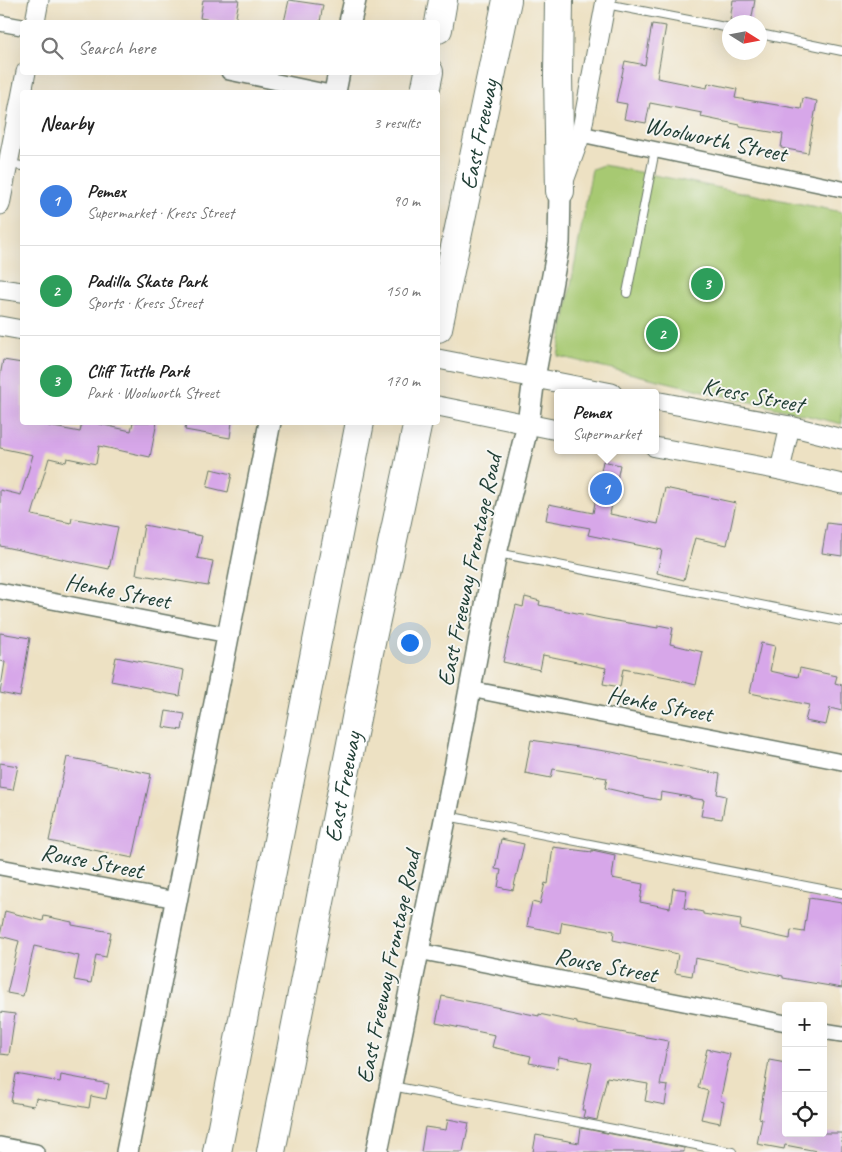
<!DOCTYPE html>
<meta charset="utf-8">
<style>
body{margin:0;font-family:Caveat,sans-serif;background:#f6f6f6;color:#222}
.controls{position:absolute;right:15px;bottom:15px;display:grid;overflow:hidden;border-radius:5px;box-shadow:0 5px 20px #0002}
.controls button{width:45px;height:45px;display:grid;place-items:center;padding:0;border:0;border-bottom:1px solid #e0e0e0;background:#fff;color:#222;font:25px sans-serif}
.compass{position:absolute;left:722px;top:15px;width:45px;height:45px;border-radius:50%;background:#fff;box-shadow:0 5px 20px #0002;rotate:101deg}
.you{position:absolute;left:409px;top:642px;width:18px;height:18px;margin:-12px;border:4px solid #fff;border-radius:50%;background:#1a73e8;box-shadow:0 0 0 8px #1a73e833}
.badge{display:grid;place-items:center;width:32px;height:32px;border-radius:50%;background:#7c3aed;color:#fff;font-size:16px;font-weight:700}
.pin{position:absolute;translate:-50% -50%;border:2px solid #fff;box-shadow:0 1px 5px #0006}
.popup{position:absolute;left:554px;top:389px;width:105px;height:65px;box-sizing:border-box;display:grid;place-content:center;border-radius:5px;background:#fff;filter:drop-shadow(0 1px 4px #0005);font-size:16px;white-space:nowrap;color:#767676}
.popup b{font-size:19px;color:#222}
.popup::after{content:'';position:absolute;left:50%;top:100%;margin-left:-10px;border:10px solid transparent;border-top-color:#fff}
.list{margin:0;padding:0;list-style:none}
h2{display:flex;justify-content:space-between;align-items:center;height:65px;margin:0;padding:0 20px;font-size:21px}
h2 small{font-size:16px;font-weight:400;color:#767676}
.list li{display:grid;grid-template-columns:32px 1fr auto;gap:15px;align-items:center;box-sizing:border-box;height:90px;padding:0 20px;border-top:1px solid #e0e0e0}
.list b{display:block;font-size:19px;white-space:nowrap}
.list p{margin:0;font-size:16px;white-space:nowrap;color:#767676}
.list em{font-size:16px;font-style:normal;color:#767676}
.icon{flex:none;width:28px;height:28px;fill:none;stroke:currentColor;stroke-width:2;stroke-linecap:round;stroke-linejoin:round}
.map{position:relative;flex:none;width:842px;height:1152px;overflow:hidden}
.search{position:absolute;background:#fff;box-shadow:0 5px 20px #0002;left:20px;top:20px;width:420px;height:55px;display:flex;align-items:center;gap:12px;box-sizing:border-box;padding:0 18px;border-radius:5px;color:#767676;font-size:19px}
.panel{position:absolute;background:#fff;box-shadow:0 5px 20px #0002;left:20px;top:90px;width:420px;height:335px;border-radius:5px}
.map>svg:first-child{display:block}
.green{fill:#a7c972;stroke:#638353}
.building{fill:#d7a7e9}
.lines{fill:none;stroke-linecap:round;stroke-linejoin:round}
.service-casing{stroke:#677666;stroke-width:10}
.minor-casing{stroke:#677666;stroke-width:18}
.tertiary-casing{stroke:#677666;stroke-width:21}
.secondary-casing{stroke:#677666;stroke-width:24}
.motorway-casing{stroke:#677666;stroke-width:30}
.service{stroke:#fff;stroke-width:8}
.minor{stroke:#fff;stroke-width:15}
.tertiary{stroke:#fff;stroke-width:19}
.secondary{stroke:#fff;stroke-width:21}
.motorway{stroke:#fff;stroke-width:28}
.labels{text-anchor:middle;stroke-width:4;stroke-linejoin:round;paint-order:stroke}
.street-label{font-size:24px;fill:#1f3d34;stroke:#f6f6f2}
</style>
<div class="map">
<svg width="842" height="1152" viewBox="0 0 842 1152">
<rect width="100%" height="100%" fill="#f6f6f2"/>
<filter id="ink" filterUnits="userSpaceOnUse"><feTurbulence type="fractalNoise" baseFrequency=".02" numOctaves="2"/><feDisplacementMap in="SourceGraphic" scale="10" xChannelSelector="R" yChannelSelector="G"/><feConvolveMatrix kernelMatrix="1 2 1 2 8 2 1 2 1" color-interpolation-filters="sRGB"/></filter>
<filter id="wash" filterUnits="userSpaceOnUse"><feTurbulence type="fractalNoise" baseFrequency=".0096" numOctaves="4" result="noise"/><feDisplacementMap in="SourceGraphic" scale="20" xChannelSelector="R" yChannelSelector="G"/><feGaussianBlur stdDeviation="1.12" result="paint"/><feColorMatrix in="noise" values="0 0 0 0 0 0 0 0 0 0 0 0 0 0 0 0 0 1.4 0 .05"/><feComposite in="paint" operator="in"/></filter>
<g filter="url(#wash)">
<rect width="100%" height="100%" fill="#ede1c3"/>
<path class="green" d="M603 165 842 212V424L558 356 592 169Z"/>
<g id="blocks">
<g class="building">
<path d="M203 0H239L235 22H223L200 18Z"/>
<path d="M289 0 323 5 320 22H284Z"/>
<path d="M733 0H755L751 22 730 20Z"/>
<path d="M652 24 666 26 657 78 707 88 708 83 737 89 735 98 801 109 803 98 817 101 808 153 781 148 783 134 740 127V125L701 117 702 113 650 103 646 123 624 119 627 104 616 102 625 61 645 65Z"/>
<path d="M3 360 22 363V422H49L48 426 80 432 82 422H90L131 431 133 422H157L150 457 99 446 96 464 67 458 66 462 49 458 32 515 71 523 72 518 118 527 109 569 0 546V490L21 495 33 455 0 448V376Z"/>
<path d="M186 422H232L230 438 185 430Z"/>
<path d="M603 461 620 465 610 514 658 524 665 488 736 503 727 545 695 538 684 580 657 573 662 550 588 535 590 528 546 520 549 504 593 513Z"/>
<path d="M211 469 232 474 228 492 207 487Z"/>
<path d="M827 523 842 525V556L822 553Z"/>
<path d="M144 525 202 536 197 558 213 561 208 586 136 574Z"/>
<path d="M525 597 540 601 539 605 605 619 658 628V625L673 628 670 644 703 652 696 685 672 679V678L623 669 620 687 603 684 606 668 543 655 540 670 503 662 516 605 523 607Z"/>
<path d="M0 633 30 638 20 697 0 693 5 662 0 661Z"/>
<path d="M761 643 775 646 770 671 798 677 800 668 837 676 835 683 842 685V711L830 708 826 725 805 721 809 705 750 693Z"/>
<path d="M116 657 184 670 180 696 152 691V689L111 681Z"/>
<path d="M166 711 185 714 182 730 163 727Z"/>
<path d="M531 740 612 752 639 758V759L720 774 717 794 726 796 722 819 701 816 704 800 690 798V797L661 792 660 800 644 797 605 788 607 778 553 769 551 778 525 773Z"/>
<path d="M67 757 151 774 133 858 49 841Z"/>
<path d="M0 763 18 766 13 790 0 788Z"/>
<path d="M501 839 524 844 513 890 498 887 501 870 495 869Z"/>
<path d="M553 847 592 852V850L615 855 612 878 643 884 640 902 670 908 673 888 687 890 684 908 703 912V914L741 920 740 928 790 939 791 930 804 932 809 898 842 903V988L783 978V976L695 958 692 976 675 973 678 954 613 940 614 931 562 922 560 933 527 926 532 902 540 904 545 883 548 884Z"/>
<path d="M5 911 43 921 44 916 72 922V925L111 932 106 957 96 955 91 983 74 980 79 956 34 946 23 996 7 993 19 941 0 936Z"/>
<path d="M442 996 539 1016V1014L577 1022V1024L668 1041 660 1085 668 1086 665 1105 645 1101 648 1084 607 1077 597 1120 583 1117 585 1110H582L592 1063 559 1057 557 1068 529 1063 531 1056 492 1047 495 1035 436 1023Z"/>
<path d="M0 1012 15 1014 9 1055 0 1054Z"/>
<path d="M707 1049 730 1054 720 1101 724 1102 720 1123 701 1119 708 1091 698 1088Z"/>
<path d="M769 1060 786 1063V1097L783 1115 786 1116V1133H842V1152H822L785 1145 784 1149 757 1144 762 1119 759 1118Z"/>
<path d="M16 1074 60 1082 61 1075 109 1084 106 1099 91 1096 89 1108 36 1098 34 1106 11 1102Z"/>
<path d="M448 1119 469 1123 463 1152H421L425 1127 446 1130Z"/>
<path d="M581 1128 684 1148V1152H533L536 1135 579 1143Z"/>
</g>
</g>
</g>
<g filter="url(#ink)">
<use href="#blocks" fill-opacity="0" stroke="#677666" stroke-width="1"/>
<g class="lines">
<g class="service-casing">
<g id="service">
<path d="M606 4 730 28"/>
<path d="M760 34 842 51"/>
<path d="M9 164 22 166"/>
<path d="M627 293 655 150"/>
<path d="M498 553 842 621"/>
<path d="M447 816 842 893"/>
<path d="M392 1086 732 1152"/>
</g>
</g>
<g class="minor-casing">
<g id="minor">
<path d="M0 23 22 27"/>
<path d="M229 72 325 92"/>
<path d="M581 134 842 189"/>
<path d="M0 591 228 635"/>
<path d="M470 689 842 762"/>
<path d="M0 867 176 900"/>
<path d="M418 951 786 1023"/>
<path d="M823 1031 842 1034"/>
<path d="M0 1145 36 1152"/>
</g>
</g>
<g class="tertiary-casing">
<g id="tertiary">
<path d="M35 22 39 0"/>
<path d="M565 178 581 134 606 0"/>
<path d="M0 205 26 72"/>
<path d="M0 289 22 292"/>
<path d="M0 326 22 330"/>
<path d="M438 359 612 393"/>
<path d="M655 401 790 426 842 439"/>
<path d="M438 406 557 430"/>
<path d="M655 447 780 470 842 484"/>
<path d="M780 470 790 426"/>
</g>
</g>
<g class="secondary-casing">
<g id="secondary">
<path d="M350 22 355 0"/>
<path d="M335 92 339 72"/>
<path d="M127 1152 270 422"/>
<path d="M377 1152 446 815 496 553 528 424 534 378 559 243 560 191"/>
</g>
</g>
<g class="motorway-casing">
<g id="motorway">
<path d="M559 0 558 75 560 191"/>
<path d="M438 29 443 0"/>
<path d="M425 92 429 72"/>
<path id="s1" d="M438 328 507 0"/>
<path d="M217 1152 360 422"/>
<path id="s2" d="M271 1152 368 657 418 422"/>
</g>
</g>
<use href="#service" class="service"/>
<use href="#minor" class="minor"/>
<use href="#tertiary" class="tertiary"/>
<use href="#secondary" class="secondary"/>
<use href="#motorway" class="motorway"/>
</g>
</g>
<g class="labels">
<g class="street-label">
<text dy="8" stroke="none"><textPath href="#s1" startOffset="198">East Freeway</textPath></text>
<text transform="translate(716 139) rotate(12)" y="8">Woolworth Street</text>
<text transform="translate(753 395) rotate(11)" y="8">Kress Street</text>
<text transform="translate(469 570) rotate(-78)" y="8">East Freeway Frontage Road</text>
<text transform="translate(118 591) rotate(11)" y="8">Henke Street</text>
<text transform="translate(660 704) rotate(11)" y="8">Henke Street</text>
<text dy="8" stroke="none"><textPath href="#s2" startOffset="372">East Freeway</textPath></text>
<text transform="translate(92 861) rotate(11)" y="8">Rouse Street</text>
<text transform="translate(606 965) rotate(11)" y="8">Rouse Street</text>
<text transform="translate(388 967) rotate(-78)" y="8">East Freeway Frontage Road</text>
</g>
</g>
</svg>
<div class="controls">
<button>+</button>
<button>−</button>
<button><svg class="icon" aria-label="locate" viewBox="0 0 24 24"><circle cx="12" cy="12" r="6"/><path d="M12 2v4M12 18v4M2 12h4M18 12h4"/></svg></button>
</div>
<svg class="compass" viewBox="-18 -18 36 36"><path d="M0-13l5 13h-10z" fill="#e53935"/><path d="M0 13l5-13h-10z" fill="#767676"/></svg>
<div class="you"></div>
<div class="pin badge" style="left:606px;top:489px;background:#3f7fe0">1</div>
<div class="popup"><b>Pemex</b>Supermarket</div>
<div class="pin badge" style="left:662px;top:334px;background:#2e9e5b">2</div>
<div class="pin badge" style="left:707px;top:284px;background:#2e9e5b">3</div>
<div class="search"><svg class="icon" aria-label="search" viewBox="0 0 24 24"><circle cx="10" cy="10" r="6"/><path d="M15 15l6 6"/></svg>Search here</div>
<section class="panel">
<h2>Nearby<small>3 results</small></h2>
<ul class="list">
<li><span class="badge" style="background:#3f7fe0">1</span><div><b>Pemex</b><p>Supermarket · Kress Street</p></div><em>90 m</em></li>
<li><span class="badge" style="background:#2e9e5b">2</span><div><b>Padilla Skate Park</b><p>Sports · Kress Street</p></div><em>150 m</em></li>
<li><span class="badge" style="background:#2e9e5b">3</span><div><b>Cliff Tuttle Park</b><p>Park · Woolworth Street</p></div><em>170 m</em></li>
</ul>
</section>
</div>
